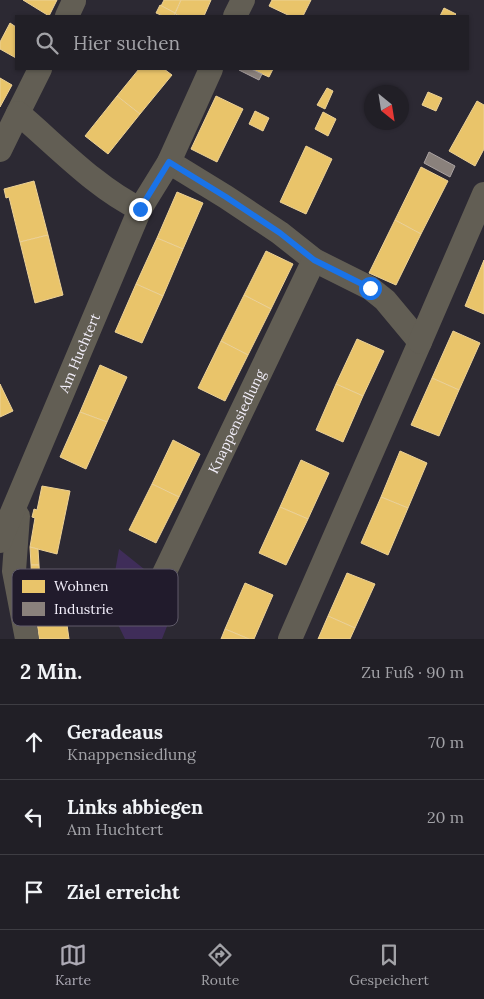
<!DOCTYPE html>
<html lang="de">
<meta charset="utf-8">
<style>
body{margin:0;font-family:Lora,serif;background:#29272e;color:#f1f3f6}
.compass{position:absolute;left:364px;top:85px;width:45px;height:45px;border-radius:50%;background:#211f26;box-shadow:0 1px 4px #0004;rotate:150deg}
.stop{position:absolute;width:15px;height:15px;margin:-11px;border:4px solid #1a73e8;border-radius:50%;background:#fff}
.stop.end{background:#1a73e8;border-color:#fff;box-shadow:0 1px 5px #0008}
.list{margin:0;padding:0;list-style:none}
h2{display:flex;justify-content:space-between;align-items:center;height:65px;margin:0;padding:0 20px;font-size:21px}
h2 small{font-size:16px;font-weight:400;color:#a2a2a7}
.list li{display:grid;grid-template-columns:32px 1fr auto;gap:15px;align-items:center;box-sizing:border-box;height:75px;padding:0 20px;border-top:1px solid #3e3d43}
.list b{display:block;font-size:19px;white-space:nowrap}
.list p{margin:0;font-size:16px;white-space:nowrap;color:#a2a2a7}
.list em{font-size:16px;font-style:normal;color:#a2a2a7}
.icon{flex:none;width:28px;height:28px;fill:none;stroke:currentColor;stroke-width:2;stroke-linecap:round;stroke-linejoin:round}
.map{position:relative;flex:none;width:484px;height:639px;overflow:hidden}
.search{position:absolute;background:#211f26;box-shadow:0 1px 4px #0004;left:15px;right:15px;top:15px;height:55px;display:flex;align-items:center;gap:12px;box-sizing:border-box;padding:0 18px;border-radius:0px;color:#a2a2a7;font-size:19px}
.sheet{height:290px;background:#211f26}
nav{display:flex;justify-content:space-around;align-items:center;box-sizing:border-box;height:70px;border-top:1px solid #3e3d43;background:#211f26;font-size:14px;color:#a2a2a7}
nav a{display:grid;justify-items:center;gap:2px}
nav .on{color:#adaab5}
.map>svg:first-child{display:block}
.green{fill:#3f2d59}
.homes{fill:#e9c46a;stroke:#ecd196}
.industry{fill:#8a817c;stroke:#aaa2a2}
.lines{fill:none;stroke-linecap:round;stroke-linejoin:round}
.minor{stroke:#625e54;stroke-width:24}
.route{stroke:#1a73e8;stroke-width:6}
.labels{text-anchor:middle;stroke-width:5;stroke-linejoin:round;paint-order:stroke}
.street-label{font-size:14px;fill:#f3effb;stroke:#211b2c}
.key{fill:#211b2c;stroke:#605b6a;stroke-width:1}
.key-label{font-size:14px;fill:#f3effb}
</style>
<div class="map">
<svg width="484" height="639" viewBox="0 0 484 639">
<rect width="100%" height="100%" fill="#2c2933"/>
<path class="green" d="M119 549 144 569 149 587 160 595 177 601 162 639H125L109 606Z"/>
<g class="homes">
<path d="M23 0H57L49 16Z"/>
<path d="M164 0H181L175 13 161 6Z"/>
<path d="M181 0H211L204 16H181L175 14Z"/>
<path d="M272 0H311L303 16H290L269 6Z"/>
<path d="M160 5 175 13V16H163L156 13Z"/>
<path d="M444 8 456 14 454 16H440Z"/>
<path d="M10 23 16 27V58L0 49V42Z"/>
<path d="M139 69H164L172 75 140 114 117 96Z"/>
<path d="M251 69H273L269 77Z"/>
<path d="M0 78 12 85 0 107Z"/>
<path d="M327 88 333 91 325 109 317 105Z"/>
<path d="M428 92 442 98 436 111 422 105Z"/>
<path d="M117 96 140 114 108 154 85 136Z"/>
<path d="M216 96 243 109 217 162 191 149Z"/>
<path d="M477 101 484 105V149L475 166 449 151Z"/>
<path d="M255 111 269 118 263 131 249 124Z"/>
<path d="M323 112 336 119 328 136 315 129Z"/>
<path d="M306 146 332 159 306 214 280 202Z"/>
<path d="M421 167 448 181 421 234 395 220Z"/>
<path d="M34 181 48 235 20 242 9 197 6 198 4 189Z"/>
<path d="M177 192 203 203 183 249 157 238Z"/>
<path d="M395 220 421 234 396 285 369 273Z"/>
<path d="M48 235 63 295 35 303 20 242Z"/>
<path d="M157 238 183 249 163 296 136 284Z"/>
<path d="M266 251 293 264 271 309 244 295Z"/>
<path d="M484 260V314L465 306Z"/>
<path d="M136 284 163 296 142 343 115 332Z"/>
<path d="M244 295 271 309 248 355 221 341Z"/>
<path d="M453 331 480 343 459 390 432 378Z"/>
<path d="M357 339 384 351 363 396 336 384Z"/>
<path d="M221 341 248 355 225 401 198 388Z"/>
<path d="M100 365 127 377 107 422 80 412Z"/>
<path d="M432 378 459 390 439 436 411 425Z"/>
<path d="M0 384 13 411 0 417Z"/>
<path d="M336 384 363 396 343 442 316 430Z"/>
<path d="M80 412 107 422 86 469 60 457Z"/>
<path d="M173 440 200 454 179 497 152 484Z"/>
<path d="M400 451 427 463 408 508 381 497Z"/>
<path d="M301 460 329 473 308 519 280 507Z"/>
<path d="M152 484 179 497 156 543 129 530Z"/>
<path d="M42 486 70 491 57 554 30 547 35 518 32 517 34 509 37 510Z"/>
<path d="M381 497 408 508 388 555 361 543Z"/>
<path d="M280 507 308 519 286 565 259 553Z"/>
<path d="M30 547 38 549 39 565H31Z"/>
<path d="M31 565H39L40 584 32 585Z"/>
<path d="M347 573 375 584 355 628 328 616Z"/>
<path d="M61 582 69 639H39L37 620H33L32 611 36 610 32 585Z"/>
<path d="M245 583 273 595 254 639H249L225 629Z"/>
<path d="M328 616 355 628 350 639H318Z"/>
<path d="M225 629 249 639H221Z"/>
</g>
<g class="industry">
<path d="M240 69H251L262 74 259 80 239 70Z"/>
<path d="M429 152 455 166 450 177 424 163Z"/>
</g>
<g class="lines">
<g class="minor">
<path d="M67 16 74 1"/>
<path d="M235 16 243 0"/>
<path d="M18 113 40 69"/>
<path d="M0 150 18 113C56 145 96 188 140 209"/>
<path d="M169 162 226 197 280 233 314 260 370 288 385 300 420 342 290 639"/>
<path d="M420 342 484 194"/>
<path d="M18 516 14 571 27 639"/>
<path id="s1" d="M0 541 140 209 169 162 211 69"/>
<path id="s2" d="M159 584 314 260"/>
</g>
</g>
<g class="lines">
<path class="route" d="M140 209 169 162 226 197 280 233 314 260 370 288"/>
</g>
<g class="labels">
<g class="street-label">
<text dy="5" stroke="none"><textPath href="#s1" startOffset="204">Am Huchtert</textPath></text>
<text dy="5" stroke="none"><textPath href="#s2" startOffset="180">Knappensiedlung</textPath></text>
</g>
</g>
<rect x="12" y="569" width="166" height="57" rx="8" class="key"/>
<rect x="22" y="580" width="23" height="13" fill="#e9c46a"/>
<rect x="22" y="602" width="23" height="14" fill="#8a817c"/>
<g class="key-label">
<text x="54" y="591">Wohnen</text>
<text x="54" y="614">Industrie</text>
</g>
</svg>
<svg class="compass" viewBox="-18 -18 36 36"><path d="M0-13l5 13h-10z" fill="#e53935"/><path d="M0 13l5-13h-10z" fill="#a2a2a7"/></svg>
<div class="stop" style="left:370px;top:288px"></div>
<div class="stop end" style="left:140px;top:209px"></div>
<div class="search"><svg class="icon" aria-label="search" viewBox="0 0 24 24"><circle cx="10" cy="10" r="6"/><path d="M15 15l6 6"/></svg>Hier suchen</div>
</div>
<section class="sheet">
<h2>2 Min.<small>Zu Fuß · 90 m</small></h2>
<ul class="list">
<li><svg class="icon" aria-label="ahead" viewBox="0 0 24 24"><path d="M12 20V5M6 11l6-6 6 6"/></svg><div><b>Geradeaus</b><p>Knappensiedlung</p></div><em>70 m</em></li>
<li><svg class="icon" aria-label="left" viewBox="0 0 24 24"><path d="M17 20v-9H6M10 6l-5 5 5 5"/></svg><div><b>Links abbiegen</b><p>Am Huchtert</p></div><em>20 m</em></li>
<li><svg class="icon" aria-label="arrive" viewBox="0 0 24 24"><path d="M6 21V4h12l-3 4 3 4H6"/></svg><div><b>Ziel erreicht</b></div></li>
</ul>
</section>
<nav>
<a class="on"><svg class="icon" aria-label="map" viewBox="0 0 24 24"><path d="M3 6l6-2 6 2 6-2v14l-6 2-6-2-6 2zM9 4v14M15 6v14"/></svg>Karte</a>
<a><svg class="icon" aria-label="directions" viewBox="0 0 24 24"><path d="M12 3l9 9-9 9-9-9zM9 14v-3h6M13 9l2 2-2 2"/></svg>Route</a>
<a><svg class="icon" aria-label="saved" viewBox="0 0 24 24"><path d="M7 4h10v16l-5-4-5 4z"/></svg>Gespeichert</a>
</nav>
